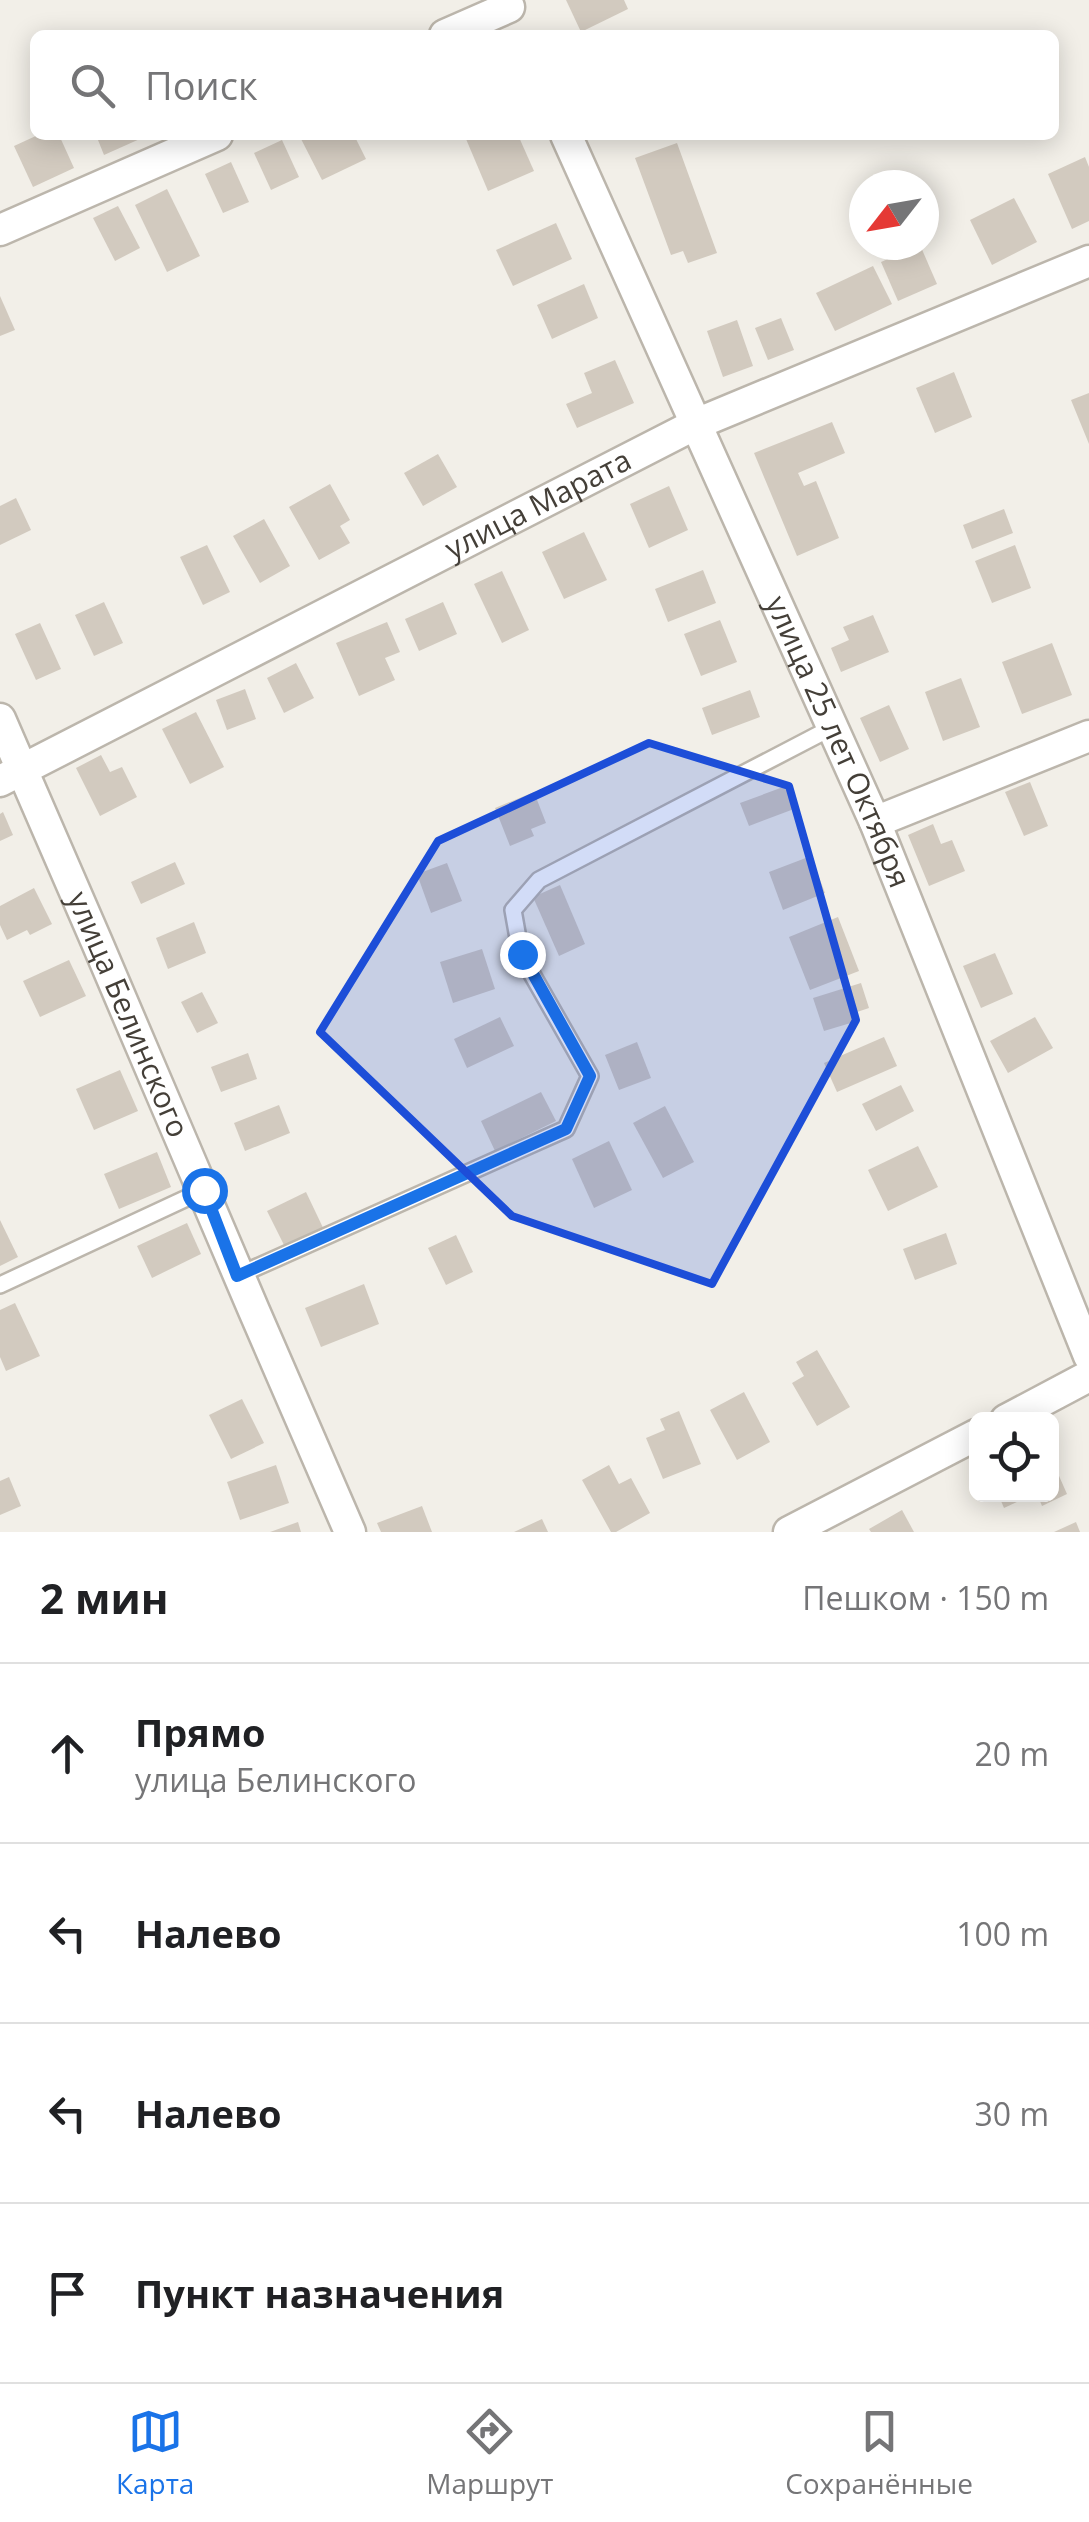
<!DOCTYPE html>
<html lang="ru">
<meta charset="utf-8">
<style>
body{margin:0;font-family:"Open Sans",sans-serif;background:#f6f6f6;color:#202124}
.controls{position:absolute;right:30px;bottom:30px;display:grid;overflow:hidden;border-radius:15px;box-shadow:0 5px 25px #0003}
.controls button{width:90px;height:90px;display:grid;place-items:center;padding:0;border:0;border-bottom:2px solid #e0e0e0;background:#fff;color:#202124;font:50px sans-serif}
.compass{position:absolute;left:849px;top:170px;width:90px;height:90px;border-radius:50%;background:#fff;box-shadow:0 5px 25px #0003;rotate:239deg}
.stop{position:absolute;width:30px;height:30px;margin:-22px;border:8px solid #1a73e8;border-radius:50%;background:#fff}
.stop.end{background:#1a73e8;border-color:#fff;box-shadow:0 2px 10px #0008}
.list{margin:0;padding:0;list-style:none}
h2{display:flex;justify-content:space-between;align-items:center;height:130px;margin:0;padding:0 40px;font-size:42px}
h2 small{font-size:32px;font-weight:400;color:#757577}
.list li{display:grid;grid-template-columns:65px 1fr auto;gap:30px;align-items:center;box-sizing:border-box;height:180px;padding:0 40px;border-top:2px solid #e0e0e0}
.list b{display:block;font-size:38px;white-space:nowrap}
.list p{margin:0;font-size:32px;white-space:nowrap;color:#757577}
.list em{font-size:32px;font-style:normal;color:#757577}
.icon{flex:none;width:55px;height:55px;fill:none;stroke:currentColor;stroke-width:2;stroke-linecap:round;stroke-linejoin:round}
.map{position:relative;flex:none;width:1089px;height:1532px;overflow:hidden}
.search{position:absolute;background:#fff;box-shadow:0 5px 25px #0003;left:30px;right:30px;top:30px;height:110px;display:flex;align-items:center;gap:25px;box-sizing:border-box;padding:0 35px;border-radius:15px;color:#757577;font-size:38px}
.sheet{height:850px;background:#fff}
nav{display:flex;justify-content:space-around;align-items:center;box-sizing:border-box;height:140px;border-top:2px solid #e0e0e0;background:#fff;font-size:28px;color:#757577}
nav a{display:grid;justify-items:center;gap:5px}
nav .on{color:#1a73e8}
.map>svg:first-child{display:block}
.building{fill:#d2cabf}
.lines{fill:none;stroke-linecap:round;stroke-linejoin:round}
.service-casing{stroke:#bcb6ac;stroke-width:20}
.minor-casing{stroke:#bcb6ac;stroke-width:35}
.service{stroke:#fff;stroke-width:15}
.minor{stroke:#fff;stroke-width:30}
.route{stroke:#1a73e8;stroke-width:12}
.marked{fill:#1d4ed8;fill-opacity:0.2;stroke:#1d4ed8;stroke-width:8;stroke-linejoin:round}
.labels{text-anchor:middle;stroke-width:9;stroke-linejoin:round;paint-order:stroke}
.street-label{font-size:30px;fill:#443f38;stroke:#fff}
</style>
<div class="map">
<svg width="1089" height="1532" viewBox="0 0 1089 1532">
<rect width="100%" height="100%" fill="#f2efe8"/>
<g class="building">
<path d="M566 0H624L628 9 581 32Z"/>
<path d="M38 135H59L74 168 33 187 14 146Z"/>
<path d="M96 135H141L142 138 104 155Z"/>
<path d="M299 135H354L366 159 322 180Z"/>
<path d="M476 135H518L534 171 488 191 466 139Z"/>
<path d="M282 140 299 177 271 190 254 153Z"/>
<path d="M677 143 717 253 688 263 683 251 671 255 635 158Z"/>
<path d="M1085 157 1089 167V221L1072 229 1048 174Z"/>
<path d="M231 162 249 202 223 213 205 174Z"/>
<path d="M167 189 200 256 167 272 135 205Z"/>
<path d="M1014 198 1037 242 992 265 970 220Z"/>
<path d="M118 206 140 248 115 261 93 218Z"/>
<path d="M556 223 572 259 513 286 496 250Z"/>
<path d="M920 245 937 284 898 301 881 262Z"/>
<path d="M873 266 892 304 835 331 816 293Z"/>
<path d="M584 284 598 318 552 339 537 305Z"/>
<path d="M0 296 15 330 0 336Z"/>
<path d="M781 318 794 350 768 360 755 328Z"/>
<path d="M737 320 753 366 723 377 707 331Z"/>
<path d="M615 360 634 403 577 428 566 404 592 393 584 373Z"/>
<path d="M954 372 972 417 935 433 916 388Z"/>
<path d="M1089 393V444L1071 400Z"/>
<path d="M832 422 845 453 798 473 804 486 816 481 839 538 797 556 754 453Z"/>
<path d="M438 454 457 487 423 506 404 473Z"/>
<path d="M330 484 350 520 340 526 350 543 319 560 289 507Z"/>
<path d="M669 486 688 530 649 548 630 504Z"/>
<path d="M16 498 31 530 0 545V506Z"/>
<path d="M1004 509 1013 533 972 549 963 525Z"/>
<path d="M264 519 290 566 260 583 233 536Z"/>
<path d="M584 532 607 580 564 599 542 552Z"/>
<path d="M207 545 230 592 203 605 180 557Z"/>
<path d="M1015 545 1031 588 992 603 975 561Z"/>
<path d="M703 570 716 603 668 622 655 589Z"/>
<path d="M502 571 529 630 502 643 474 584Z"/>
<path d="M104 602 123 643 94 656 75 615Z"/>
<path d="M443 602 457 634 419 651 405 619Z"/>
<path d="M873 615 889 652 841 672 831 648 849 640 843 627Z"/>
<path d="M720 620 737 662 701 676 684 634Z"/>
<path d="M387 622 400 652 385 658 395 680 359 696 336 643Z"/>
<path d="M40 623 61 669 36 680 15 634Z"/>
<path d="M1052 643 1072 695 1022 714 1002 662Z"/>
<path d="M296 663 314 698 284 713 267 678Z"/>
<path d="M961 678 980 727 943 741 925 692Z"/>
<path d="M245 689 256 719 227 730 216 700Z"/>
<path d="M750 690 760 717 712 735 702 708Z"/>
<path d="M889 705 909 749 880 762 860 718Z"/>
<path d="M196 712 224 767 190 784 162 729Z"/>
<path d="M101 755 110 772 122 767 137 797 100 816 76 768Z"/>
<path d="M1030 782 1048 826 1024 836 1005 792Z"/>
<path d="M786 786 794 809 749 826 740 803Z"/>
<path d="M534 792 546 823 531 829 534 836 510 846 495 808Z"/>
<path d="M3 812 13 835 0 841V814Z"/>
<path d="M933 824 941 844 952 840 965 871 929 886 908 835Z"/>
<path d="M811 856 825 893 783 910 769 872Z"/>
<path d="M175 862 185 884 141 904 131 882Z"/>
<path d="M447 863 462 901 431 913 417 874Z"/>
<path d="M560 885 585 944 559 956 533 897Z"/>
<path d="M34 888 52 924 30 935 27 930 7 940 0 925V906Z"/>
<path d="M838 917 859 971 810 990 789 937Z"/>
<path d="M194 922 206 953 168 969 156 938Z"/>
<path d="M482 949 495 989 453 1003 440 962Z"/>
<path d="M995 953 1013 994 981 1008 963 966Z"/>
<path d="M69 960 86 996 40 1017 23 981Z"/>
<path d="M861 983 869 1008 851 1014 854 1022 824 1031 813 998Z"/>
<path d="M202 992 218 1023 197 1033 181 1002Z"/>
<path d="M500 1017 514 1046 467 1068 454 1039Z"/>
<path d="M1035 1017 1053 1048 1008 1073 990 1041Z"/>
<path d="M884 1037 897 1066 837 1092 824 1063Z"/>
<path d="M637 1042 651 1078 619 1090 605 1055Z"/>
<path d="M248 1053 257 1079 221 1092 211 1067Z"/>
<path d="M120 1070 138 1111 94 1130 76 1089Z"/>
<path d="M901 1085 914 1111 876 1131 862 1104Z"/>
<path d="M541 1092 556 1121 495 1151 481 1121Z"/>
<path d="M279 1105 290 1133 245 1151 234 1123Z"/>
<path d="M665 1106 694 1162 663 1178 633 1123Z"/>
<path d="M609 1141 632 1190 594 1208 572 1159Z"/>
<path d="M918 1146 938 1187 888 1211 868 1170Z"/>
<path d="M157 1152 171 1187 119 1209 104 1174Z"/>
<path d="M306 1192 326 1234 288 1253 267 1211Z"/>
<path d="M0 1220 18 1257 0 1266Z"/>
<path d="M187 1223 201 1254 152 1278 137 1246Z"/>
<path d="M946 1233 957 1264 915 1280 903 1249Z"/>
<path d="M456 1235 473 1272 446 1285 428 1248Z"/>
<path d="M364 1284 379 1324 321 1347 305 1308Z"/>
<path d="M15 1303 40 1356 6 1371 0 1357V1310Z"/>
<path d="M817 1350 850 1407 817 1426 792 1383 804 1376 796 1362Z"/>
<path d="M744 1392 770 1442 737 1460 710 1410Z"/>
<path d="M242 1399 264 1443 231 1459 209 1415Z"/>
<path d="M679 1411 701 1464 663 1479 646 1438 665 1430 660 1419Z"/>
<path d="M1052 1460 1067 1494 1042 1506 1037 1494H1052Z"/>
<path d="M276 1465 289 1503 240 1520 227 1482Z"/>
<path d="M609 1465 619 1484 631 1478 650 1513 616 1532H611L582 1480Z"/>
<path d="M9 1477 21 1506 0 1515V1481Z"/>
<path d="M998 1494H1034L1004 1508Z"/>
<path d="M422 1506 432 1532H381L377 1523Z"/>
<path d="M902 1510 914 1532H871L869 1529Z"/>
<path d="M542 1519 548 1532H514Z"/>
<path d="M298 1522 301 1532H270Z"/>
<path d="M1076 1522 1080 1532H1054Z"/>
</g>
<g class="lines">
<g class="service-casing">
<g id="service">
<path d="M237 1276 566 1129 590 1076 521 955 513 910 539 880 831 728"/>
<path d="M0 1285 204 1190"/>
</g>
</g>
<g class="minor-casing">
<g id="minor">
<path d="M445 35 509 7"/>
<path id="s1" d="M566 135 875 822 1089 1356"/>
<path d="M0 230 217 135"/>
<path id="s2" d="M0 719C119 989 231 1262 350 1532"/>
<path id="s3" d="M0 781 696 424 1089 261"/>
<path d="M875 822 1089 736"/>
<path d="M1006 1420 1089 1376"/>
<path d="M789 1532 976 1435"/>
</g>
</g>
<use href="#service" class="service"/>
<use href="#minor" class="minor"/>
</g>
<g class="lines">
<path class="route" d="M204 1190 237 1276 566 1129 590 1076 522 954"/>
</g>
<path class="marked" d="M649 743 789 786 856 1020 712 1284 512 1216 320 1032 438 841Z"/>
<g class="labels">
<g class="street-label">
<text dy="10" stroke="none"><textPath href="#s3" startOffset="605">улица Марата</textPath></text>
<text dy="10" stroke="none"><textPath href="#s1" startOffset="665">улица 25 лет Октября</textPath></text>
<text dy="10" stroke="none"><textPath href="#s2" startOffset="322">улица Белинского</textPath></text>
</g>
</g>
</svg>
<div class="controls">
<button><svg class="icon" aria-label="locate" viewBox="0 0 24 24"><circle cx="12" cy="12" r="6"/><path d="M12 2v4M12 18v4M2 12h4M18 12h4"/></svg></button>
</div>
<svg class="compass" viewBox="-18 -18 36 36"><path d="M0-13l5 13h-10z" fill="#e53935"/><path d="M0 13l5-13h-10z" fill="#757577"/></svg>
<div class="stop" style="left:204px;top:1190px"></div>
<div class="stop end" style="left:522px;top:954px"></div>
<div class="search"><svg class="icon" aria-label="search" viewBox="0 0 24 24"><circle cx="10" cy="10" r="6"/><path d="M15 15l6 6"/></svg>Поиск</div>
</div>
<section class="sheet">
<h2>2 мин<small>Пешком · 150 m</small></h2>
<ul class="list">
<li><svg class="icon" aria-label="ahead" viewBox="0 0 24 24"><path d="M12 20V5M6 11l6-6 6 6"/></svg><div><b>Прямо</b><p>улица Белинского</p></div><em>20 m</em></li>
<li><svg class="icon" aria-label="left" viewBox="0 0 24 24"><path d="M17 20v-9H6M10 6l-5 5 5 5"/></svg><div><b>Налево</b></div><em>100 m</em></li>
<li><svg class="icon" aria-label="left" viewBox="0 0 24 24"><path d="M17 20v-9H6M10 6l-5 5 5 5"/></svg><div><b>Налево</b></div><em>30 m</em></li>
<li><svg class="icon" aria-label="arrive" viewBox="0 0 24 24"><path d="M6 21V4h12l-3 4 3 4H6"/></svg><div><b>Пункт назначения</b></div></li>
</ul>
</section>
<nav>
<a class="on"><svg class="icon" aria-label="map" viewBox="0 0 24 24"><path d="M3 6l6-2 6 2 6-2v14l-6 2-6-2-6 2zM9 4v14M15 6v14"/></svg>Карта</a>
<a><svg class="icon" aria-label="directions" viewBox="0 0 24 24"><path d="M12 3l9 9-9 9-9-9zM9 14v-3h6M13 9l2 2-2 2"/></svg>Маршрут</a>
<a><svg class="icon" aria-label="saved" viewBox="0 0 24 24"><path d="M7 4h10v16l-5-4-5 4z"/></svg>Сохранённые</a>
</nav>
